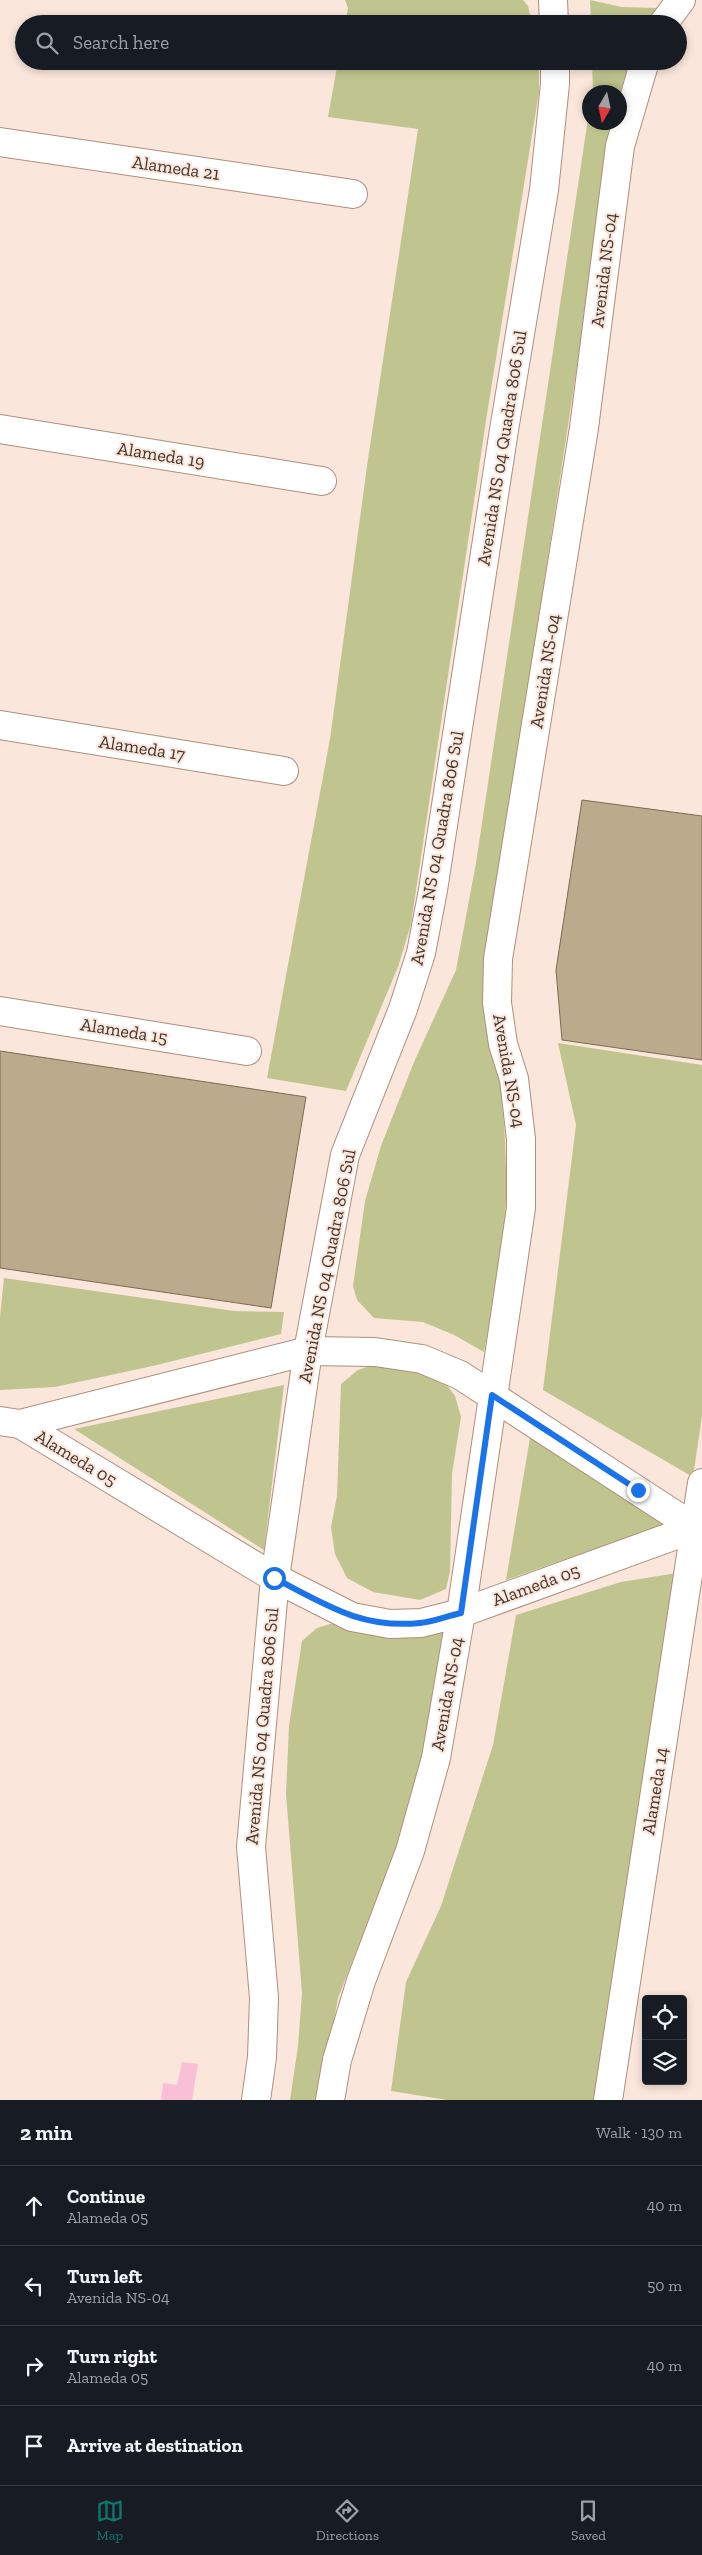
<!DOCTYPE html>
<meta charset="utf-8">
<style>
body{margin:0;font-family:"Zilla Slab",serif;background:#242831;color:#f1f3f6}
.controls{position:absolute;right:15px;bottom:15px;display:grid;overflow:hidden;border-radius:5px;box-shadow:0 2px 8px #0003}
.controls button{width:45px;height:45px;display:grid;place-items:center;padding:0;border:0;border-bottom:1px solid #363941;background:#171b24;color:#f1f3f6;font:25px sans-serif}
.compass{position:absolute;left:582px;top:85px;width:45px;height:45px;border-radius:50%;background:#171b24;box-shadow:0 2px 8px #0003;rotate:189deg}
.stop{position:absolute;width:15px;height:15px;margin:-11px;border:4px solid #1a73e8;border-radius:50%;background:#fff}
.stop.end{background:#1a73e8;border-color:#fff;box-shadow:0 1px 5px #0008}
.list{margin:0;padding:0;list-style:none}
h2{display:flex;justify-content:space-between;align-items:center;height:65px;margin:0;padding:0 20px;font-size:21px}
h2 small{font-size:16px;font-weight:400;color:#9ea1a6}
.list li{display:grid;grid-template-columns:32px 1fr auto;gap:15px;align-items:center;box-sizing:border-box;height:80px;padding:0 20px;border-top:1px solid #363941}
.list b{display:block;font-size:19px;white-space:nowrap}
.list p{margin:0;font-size:16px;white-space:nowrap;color:#9ea1a6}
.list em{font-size:16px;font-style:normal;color:#9ea1a6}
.icon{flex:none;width:28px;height:28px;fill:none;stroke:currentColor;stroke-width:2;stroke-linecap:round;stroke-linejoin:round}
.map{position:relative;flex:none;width:702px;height:2100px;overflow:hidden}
.search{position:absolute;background:#171b24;box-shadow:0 2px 8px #0003;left:15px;right:15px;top:15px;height:55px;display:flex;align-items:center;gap:12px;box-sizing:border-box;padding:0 18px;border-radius:28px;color:#9ea1a6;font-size:19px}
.sheet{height:385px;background:#171b24}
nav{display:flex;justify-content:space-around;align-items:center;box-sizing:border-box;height:70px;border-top:1px solid #363941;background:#171b24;font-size:14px;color:#9ea1a6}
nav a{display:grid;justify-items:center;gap:2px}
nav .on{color:#0f766e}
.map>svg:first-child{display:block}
.green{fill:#c0c58f}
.water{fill:#f9bfd7}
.building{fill:#bbaa8c;stroke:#7c6c50}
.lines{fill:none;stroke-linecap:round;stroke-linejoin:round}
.minor-casing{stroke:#ae8f7c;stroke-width:30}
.tertiary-casing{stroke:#ae8f7c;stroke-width:30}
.minor{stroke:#fff;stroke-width:28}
.tertiary{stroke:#fff;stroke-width:28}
.route{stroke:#1a73e8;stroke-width:6}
.labels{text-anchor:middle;stroke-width:4;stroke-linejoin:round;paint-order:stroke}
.street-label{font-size:18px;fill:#43352e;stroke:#fae6da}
</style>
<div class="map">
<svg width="702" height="2100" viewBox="0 0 702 2100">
<rect width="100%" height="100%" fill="#fae6da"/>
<g class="green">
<path d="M345 0H523L528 6 532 24H345L348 8Z"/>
<path d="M590 0 622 7 658 8 649 24H591Z"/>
<path d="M338 61H539V92L487 414 411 924 398 967 346 1091 267 1078 330 739 368 459 418 129 328 117Z"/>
<path d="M592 61H630L620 93 593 92Z"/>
<path d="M589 112 590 122 614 123 520 741 498 1064C504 1109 507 1155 506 1201 505 1251 493 1303 484 1352L454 1335 423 1322 374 1318 357 1300 353 1286 365 1201 381 1146 414 1062 456 970 476 863Z"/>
<path d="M558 1043 702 1065V1416L693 1477 543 1390 576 1125Z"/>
<path d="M4 1278 234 1311 284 1312 281 1334 157 1365 55 1387 0 1390V1317Z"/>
<path d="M383 1361 440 1376 455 1396 461 1417 452 1474 450 1571 446 1589 420 1600 373 1592 347 1578 335 1554 331 1527 337 1496 341 1384 358 1370Z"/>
<path d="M284 1385 264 1550 74 1429Z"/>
<path d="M532 1426 677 1520 506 1580Z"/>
<path d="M677 1573 601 2100H447L391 2091 406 1982 441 1906 493 1745 516 1615 621 1582Z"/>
<path d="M340 1621 445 1632 424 1770 400 1840 338 1998 319 2100H290L298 2046 302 1993 286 1794 289 1726 302 1641 317 1628Z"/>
</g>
<path class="water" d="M182 2062 198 2064 192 2100H161L163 2083 177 2085Z"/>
<g class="building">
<path d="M582 800 702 816V1060L562 1040 556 970Z"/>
<path d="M0 1051 306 1097 271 1308 0 1268Z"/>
</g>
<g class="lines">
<g class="minor-casing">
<g id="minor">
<path d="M0 142 353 194"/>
<path d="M0 429 322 481"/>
<path d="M0 725 284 771"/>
<path d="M0 1011 247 1051"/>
<path d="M0 1421 20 1424 308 1351 375 1352 422 1359 460 1375 695 1528 702 1529"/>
<path d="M20 1424 275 1578 352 1617 390 1624 421 1623 461 1613 695 1528"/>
<path d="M608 2100 702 1483"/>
</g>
</g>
<g class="tertiary-casing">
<g id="tertiary">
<path d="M553 0 554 24"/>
<path d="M663 24 681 0"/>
<path d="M256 2100 262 2057 264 1998 251 1847 275 1578 308 1351 345 1155 403 1009 421 953 433 890 504 430 544 190 555 84V61"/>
<path d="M330 2100 337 2060 361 1981 410 1851 436 1758 461 1613 521 1208V1139L514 1079 503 1044 497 1003 498 959 584 428 620 146 645 61"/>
</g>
</g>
<use href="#minor" class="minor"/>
<use href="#tertiary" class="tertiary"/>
</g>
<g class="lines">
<path class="route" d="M274 1578C325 1604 360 1629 420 1623 433 1622 447 1616 461 1613L492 1395 638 1490"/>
</g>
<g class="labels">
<g class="street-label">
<text transform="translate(176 168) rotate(8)" y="6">Alameda 21</text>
<text transform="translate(604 270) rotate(-83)" y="6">Avenida NS-04</text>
<text transform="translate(502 448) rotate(-81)" y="6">Avenida NS 04 Quadra 806 Sul</text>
<text transform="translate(161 455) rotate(9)" y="6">Alameda 19</text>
<text transform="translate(545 671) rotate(-81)" y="6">Avenida NS-04</text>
<text transform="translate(142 748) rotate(9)" y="6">Alameda 17</text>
<text transform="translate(437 848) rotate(-80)" y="6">Avenida NS 04 Quadra 806 Sul</text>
<text transform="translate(124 1031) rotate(9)" y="6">Alameda 15</text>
<text transform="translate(509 1071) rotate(80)" y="6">Avenida NS-04</text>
<text transform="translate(327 1266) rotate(-79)" y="6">Avenida NS 04 Quadra 806 Sul</text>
<text transform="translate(76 1458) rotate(31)" y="6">Alameda 05</text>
<text transform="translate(536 1585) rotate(-20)" y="6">Alameda 05</text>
<text transform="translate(447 1694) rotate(-80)" y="6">Avenida NS-04</text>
<text transform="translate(262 1726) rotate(-85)" y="6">Avenida NS 04 Quadra 806 Sul</text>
<text transform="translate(655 1791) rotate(-81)" y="6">Alameda 14</text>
</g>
</g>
</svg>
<div class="controls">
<button><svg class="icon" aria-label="locate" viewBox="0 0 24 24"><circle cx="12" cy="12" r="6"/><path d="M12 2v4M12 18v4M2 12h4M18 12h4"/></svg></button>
<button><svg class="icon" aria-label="layers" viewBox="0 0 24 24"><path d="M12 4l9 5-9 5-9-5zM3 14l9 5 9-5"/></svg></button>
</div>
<svg class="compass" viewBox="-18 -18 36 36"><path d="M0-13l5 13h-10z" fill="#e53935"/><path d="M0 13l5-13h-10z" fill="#9ea1a6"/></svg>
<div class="stop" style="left:274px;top:1578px"></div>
<div class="stop end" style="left:638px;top:1490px"></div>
<div class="search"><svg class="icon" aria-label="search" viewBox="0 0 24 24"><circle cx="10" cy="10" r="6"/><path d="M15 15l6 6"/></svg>Search here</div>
</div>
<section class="sheet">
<h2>2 min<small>Walk · 130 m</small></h2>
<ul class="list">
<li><svg class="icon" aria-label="ahead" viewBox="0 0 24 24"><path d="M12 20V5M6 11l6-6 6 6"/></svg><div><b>Continue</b><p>Alameda 05</p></div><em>40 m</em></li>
<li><svg class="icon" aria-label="left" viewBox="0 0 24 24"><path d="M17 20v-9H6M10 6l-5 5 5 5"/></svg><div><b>Turn left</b><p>Avenida NS-04</p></div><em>50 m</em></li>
<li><svg class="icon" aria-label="right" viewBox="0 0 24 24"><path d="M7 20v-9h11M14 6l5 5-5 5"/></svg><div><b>Turn right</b><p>Alameda 05</p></div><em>40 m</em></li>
<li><svg class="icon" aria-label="arrive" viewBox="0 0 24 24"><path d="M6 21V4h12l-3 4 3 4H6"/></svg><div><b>Arrive at destination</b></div></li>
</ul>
</section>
<nav>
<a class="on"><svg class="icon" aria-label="map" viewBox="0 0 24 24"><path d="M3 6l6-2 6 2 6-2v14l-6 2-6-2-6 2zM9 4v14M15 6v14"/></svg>Map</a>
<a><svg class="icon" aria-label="directions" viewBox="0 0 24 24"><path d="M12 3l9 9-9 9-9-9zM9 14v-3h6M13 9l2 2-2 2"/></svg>Directions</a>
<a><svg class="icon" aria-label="saved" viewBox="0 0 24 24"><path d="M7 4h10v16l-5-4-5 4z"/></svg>Saved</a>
</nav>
